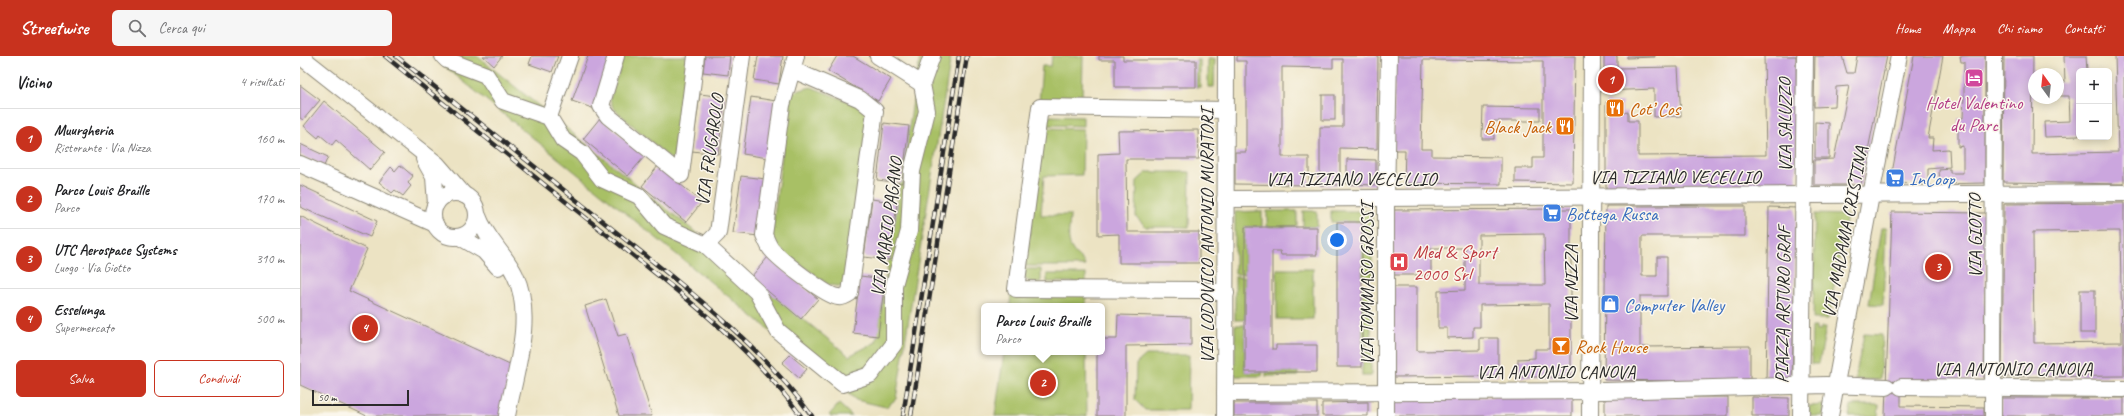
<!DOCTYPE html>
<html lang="it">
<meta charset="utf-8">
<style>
body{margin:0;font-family:Caveat,sans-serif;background:#f6f6f6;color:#202124}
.controls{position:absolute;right:12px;top:12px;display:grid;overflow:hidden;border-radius:6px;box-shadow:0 2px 10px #0003}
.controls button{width:36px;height:36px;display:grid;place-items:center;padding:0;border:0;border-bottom:1px solid #e0e0e0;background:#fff;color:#202124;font:20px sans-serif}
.compass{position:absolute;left:1728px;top:12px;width:36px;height:36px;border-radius:50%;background:#fff;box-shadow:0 2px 10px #0003;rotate:345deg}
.scale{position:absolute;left:12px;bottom:10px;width:97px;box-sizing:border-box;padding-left:4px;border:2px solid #2b2b2b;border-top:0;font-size:11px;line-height:14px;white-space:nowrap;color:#2b2b2b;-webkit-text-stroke:3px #fbf7ec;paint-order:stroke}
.you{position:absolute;left:1037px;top:184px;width:14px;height:14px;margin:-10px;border:3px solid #fff;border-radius:50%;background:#1a73e8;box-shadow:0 0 0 6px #1a73e833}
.badge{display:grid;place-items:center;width:26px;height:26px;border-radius:50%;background:#c8321e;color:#fff;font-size:13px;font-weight:700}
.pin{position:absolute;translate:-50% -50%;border:2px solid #fff;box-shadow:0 1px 4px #0006}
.popup{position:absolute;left:681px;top:247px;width:124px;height:52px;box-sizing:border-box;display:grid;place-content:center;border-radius:6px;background:#fff;filter:drop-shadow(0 1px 3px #0005);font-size:13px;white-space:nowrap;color:#757577}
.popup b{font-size:15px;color:#202124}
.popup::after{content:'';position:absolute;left:50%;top:100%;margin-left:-8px;border:8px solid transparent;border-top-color:#fff}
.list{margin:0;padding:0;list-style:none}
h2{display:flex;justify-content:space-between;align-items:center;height:52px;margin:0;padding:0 16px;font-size:17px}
h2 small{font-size:13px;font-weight:400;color:#757577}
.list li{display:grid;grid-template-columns:26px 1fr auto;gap:12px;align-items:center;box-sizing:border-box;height:60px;padding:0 16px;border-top:1px solid #e0e0e0}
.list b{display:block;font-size:15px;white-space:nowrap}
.list p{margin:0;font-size:13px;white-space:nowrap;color:#757577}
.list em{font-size:13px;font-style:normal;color:#757577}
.actions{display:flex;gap:8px;padding:12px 16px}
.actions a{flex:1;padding:9px 0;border:1px solid #c8321e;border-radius:6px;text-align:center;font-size:14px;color:#c8321e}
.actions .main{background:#c8321e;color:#fff}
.icon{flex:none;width:22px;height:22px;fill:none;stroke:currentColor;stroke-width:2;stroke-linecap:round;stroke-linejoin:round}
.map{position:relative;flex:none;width:1824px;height:360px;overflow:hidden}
header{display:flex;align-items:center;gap:24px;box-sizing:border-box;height:56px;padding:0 20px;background:#c8321e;color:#fff}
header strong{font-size:19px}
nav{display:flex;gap:22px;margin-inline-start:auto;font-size:14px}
.search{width:280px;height:36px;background:#f6f6f6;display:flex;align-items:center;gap:10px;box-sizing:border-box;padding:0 14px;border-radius:6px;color:#757577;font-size:15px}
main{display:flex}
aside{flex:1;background:#fff}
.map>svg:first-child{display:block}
.green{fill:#a8c065;stroke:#6a7648}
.building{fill:#cba6de;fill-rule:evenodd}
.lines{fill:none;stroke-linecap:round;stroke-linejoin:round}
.minor-casing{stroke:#8c8777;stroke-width:18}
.minor{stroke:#fff;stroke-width:16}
.rail-casing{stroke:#2b2b2b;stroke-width:4.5}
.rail{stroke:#fbf7ec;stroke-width:3;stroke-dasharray:9;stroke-linecap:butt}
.labels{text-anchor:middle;stroke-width:3;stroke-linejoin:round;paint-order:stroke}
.hotel-label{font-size:19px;fill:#b23c85;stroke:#fbf7ec}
.food-label{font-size:19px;fill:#c56008;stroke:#fbf7ec;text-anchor:start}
.street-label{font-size:19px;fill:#2b2b2b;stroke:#fbf7ec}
.shop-label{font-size:19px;fill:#366cbe;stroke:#fbf7ec;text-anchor:start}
.health-label{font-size:19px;fill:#be3a42;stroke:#fbf7ec;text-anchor:start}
</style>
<header>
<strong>Streetwise</strong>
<div class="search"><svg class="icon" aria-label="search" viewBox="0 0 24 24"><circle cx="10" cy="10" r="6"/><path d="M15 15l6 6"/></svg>Cerca qui</div>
<nav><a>Home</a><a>Mappa</a><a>Chi siamo</a><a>Contatti</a></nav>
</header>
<main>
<aside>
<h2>Vicino<small>4 risultati</small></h2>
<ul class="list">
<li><span class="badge">1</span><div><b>Muurgheria</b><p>Ristorante · Via Nizza</p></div><em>160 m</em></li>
<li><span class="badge">2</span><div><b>Parco Louis Braille</b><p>Parco</p></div><em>170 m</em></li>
<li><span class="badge">3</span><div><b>UTC Aerospace Systems</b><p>Luogo · Via Giotto</p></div><em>310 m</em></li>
<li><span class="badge">4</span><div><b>Esselunga</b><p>Supermercato</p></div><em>500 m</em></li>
</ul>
<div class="actions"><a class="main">Salva</a><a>Condividi</a></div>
</aside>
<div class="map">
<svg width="1824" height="360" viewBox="0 0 1824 360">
<rect width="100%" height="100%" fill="#fbf7ec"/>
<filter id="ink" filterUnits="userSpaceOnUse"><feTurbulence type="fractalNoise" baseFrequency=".025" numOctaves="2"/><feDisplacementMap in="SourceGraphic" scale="8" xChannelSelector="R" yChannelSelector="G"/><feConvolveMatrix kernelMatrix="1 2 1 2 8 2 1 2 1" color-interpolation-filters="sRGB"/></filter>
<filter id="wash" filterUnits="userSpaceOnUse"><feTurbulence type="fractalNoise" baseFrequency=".012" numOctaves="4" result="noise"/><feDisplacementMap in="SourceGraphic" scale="16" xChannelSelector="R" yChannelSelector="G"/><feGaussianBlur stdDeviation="0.9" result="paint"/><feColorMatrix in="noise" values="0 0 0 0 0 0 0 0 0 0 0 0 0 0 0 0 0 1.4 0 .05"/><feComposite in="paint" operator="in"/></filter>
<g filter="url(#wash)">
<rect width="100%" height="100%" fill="#ece3c3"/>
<g class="green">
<path d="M132 0H177L549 300 576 286 620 0H651L596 343 586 351 556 344Z"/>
<path d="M324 0H390L373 105 313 52 310 43Z"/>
<path d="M752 0H783L782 46 739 47 742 10H751Z"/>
<path d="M908 3H915L914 31H908Z"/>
<rect x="896" y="4" width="4" height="27"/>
<path d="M511 31 560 50 569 61 546 231 529 229 474 189 472 177 490 37Z"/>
<path d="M750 60 783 61V70L746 69 747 63Z"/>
<path d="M745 72 783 73 782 119 744 120 741 159H770C770 169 766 185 772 193 776 200 783 202 785 210H725Z"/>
<path d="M847 116H890L889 171H846L836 161 837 125Z"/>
<path d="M962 155V171H945V218H935V156Z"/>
<path d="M967 155H997V170L967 171Z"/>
<rect x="1003" y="155" width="14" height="16"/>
<path d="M1031 155H1072V180H1062V166H1031Z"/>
<path d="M1515 158 1547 159 1528 263H1513Z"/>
<path d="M1581 172H1586L1583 249 1569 248Z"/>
<rect x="1062" y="187" width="10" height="35"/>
<path d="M725 213H741V226H731L725 223Z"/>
<rect x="977" y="213" width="36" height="50"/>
<rect x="747" y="218" width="39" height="8"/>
<rect x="935" y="221" width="10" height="43"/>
<rect x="1062" y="231" width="9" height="57"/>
<path d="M711 238 786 239V250H710Z"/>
<path d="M935 269H945V316H963L962 320H935Z"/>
<path d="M1512 271H1516V275L1521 274V271H1526L1519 308H1511Z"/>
<path d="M1564 278 1582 279 1580 324 1555 323Z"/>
<rect x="1062" y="295" width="9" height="25"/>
<path d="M704 296H786L787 360H695Z"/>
<path d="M846 299H889L888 354H845L835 344 836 308Z"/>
<rect x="966" y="316" width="32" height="4"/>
<path d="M539 348 552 360H530L529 359Z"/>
<path d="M1525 349 1523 360H1512L1509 357V350Z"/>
<path d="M1551 349H1579L1578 360H1549Z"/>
</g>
<g id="blocks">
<g class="building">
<path d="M183 0H202L194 10Z"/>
<path d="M232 0H258L252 16 229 8Z"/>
<path d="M288 0H313L295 53 272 45Z"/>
<path d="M405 0H430L428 19 403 16Z"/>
<path d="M458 0H483L479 28 454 24Z"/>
<path d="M537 0H553L591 23 578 45 528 15Z"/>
<path d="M799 0H823V4H896V31H815V4H799Z"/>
<path d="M937 0H1078L1077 93 1040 92V129H1020V71H1043V3H1033V12L982 11V101H1009V129L935 128V96H946V5H937Z"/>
<path d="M1095 0H1275L1273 127 1215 126V112H1233V102H1243V5L1123 4 1121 93H1132V100L1201 101V128L1104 127 1105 94H1093Z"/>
<path d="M1304 0H1317V12L1378 11 1381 60 1354 61V33L1304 35Z"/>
<path d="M1327 0H1355V1L1327 2Z"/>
<path d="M1464 0H1496L1497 131 1306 134V46H1322V57L1328 56V65H1338V100L1466 99Z"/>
<path d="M1515 0H1542L1547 17H1554L1557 0H1587L1561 129H1514V104L1534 103 1549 30 1536 31 1535 50 1514 51Z"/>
<path d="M1614 0H1643L1628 82H1633L1632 94 1649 93 1650 111 1628 113V128L1594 127 1591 122Z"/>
<path d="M1660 0H1685V127L1640 128 1639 114 1650 113V117H1663V90L1658 91V63L1663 62 1664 39V6H1661Z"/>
<path d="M1704 0H1733L1732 98 1818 96 1815 0H1824V128L1703 126Z"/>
<path d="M1764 0H1786L1787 15H1779V80L1745 81 1744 66 1770 65 1769 40H1758V26H1765Z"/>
<path d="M0 29 20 44 3 64 0 62Z"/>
<path d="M400 38 425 41 418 98 392 95Z"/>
<rect x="1022" y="39" width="13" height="25"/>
<path d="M451 41 476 45 468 102 443 98Z"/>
<path d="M24 45 85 96 70 114 36 84 32 89 20 79 18 82 4 70Z"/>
<path d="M1183 51 1240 52V65H1194V83H1182Z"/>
<path d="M300 62 345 100 328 120 283 83Z"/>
<path d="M1515 66 1529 67V102H1515Z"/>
<path d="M584 67 609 70 602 127 577 124Z"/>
<path d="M898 74 899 103H826L827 176H899V207H819V178L798 179V98L819 97 818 75Z"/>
<path d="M0 88 28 101 24 110 0 99Z"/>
<path d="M1047 103 1076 104V129L1047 128Z"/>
<path d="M100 109 113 120 108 127 111 130 103 140 95 134 92 137 79 126 91 111 95 115Z"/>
<path d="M358 110 402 146 386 166 342 130Z"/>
<path d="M441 120 466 123 458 180 433 177Z"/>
<path d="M0 129 77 165 70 181 0 151Z"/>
<path d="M572 143 597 147 590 204 564 201Z"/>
<path d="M1824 147V320L1702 321 1704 148ZM1820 175 1822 286 1734 287 1733 176Z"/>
<path d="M1306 150H1445V180H1342V220H1357V201H1367V240H1340V291L1450 290V326L1304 324Z"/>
<path d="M1469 151 1496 152 1492 326H1466Z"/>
<path d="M1271 153V321H1218V303L1235 302V293H1249V248L1180 249V271H1173V281L1147 282V272H1138V235L1165 234V192H1131V219H1093V154ZM1244 178 1245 229H1179V179Z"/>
<path d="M1592 156 1686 157 1684 324H1601V350L1684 351V360H1585Z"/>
<path d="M0 160 67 193 49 235 212 310 200 360H67L0 329Z"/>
<rect x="1037" y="166" width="25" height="145"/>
<path d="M945 171H1017V199H981L980 195H972V293H976V289H1017V316H945Z"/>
<path d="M468 201 518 243 501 263 451 221Z"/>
<path d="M560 220 585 223 578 280 553 277Z"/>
<path d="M1093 231H1117V295L1180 294V282H1198V320L1093 321Z"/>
<rect x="1780" y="234" width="15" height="43"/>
<path d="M306 243 318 280 326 278 352 360H319L285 250Z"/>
<path d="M818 259 891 261V289L826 290V360H797V296H802V283H817Z"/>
<path d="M490 299 507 313 499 322 482 307Z"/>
<rect x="1092" y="341" width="180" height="19"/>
<rect x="1305" y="341" width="123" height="19"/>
<path d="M1452 341 1489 342V360H1452Z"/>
<rect x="1701" y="342" width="123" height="18"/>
<path d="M1068 346V360H1022V347Z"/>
<rect x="934" y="347" width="83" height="13"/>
</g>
</g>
</g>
<g filter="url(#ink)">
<use href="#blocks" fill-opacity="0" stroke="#8c8777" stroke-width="1"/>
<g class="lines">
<g class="minor-casing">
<g id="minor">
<path d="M0 0 137 108 164 139"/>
<path d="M143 0 147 4 186 19 203 45 249 61 263 84 282 97 302 123 339 140 364 170 406 189 457 236 478 275 543 328 570 319 594 288V229L609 175 612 115 627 55 622 28 632 0"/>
<path d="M316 0 301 50 308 60 381 119 396 0"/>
<path d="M578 0 622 28"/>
<path d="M493 14 560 43 575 55 550 237C547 239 542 242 538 241 526 240 479 203 471 193 468 189 466 183 464 179L482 49 496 0"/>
<path d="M249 61 270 0"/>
<path d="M124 103 134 121 136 148"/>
<path d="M0 108 135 168"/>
<circle cx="155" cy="159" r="22"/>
<path d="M925 143 1824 137"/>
<path d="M178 160C186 183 205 198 215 219 235 261 215 316 207 360"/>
<path d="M160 181 184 195 198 211"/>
<path d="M406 189 418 177 442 0"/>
<path d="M926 237 901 234 716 233 740 51 926 54"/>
<path d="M1601 331 1824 333"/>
<path d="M925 337 1305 335 1526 329 1587 331"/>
<path d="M925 360 926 0"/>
<path d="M1086 360V142L1089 0"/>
<path d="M1290 360 1292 0"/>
<path d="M1501 360 1505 0"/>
<path d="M1530 360 1571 139 1599 0"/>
<path d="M1693 360 1694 0"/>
</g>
</g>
<use href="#minor" class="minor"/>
<g class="rail-casing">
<g id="rail">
<path d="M85 0C160 61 236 122 311 182 379 236 450 289 501 360"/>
<path d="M96 0C170 59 243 117 316 176 386 232 458 286 512 360"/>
<path d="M603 360 659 0"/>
<path d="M611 360 667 0"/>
</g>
</g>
<use href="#rail" class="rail"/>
</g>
</g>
<defs>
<g id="hotel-square" transform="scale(1)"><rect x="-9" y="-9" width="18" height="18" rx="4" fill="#d1479c" stroke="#fbf7ec"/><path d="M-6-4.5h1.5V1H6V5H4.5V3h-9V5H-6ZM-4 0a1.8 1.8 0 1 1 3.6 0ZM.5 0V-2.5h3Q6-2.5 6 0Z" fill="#fff"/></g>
<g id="restaurant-square" transform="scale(1)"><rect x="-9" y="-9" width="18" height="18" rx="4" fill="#e8710a" stroke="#fbf7ec"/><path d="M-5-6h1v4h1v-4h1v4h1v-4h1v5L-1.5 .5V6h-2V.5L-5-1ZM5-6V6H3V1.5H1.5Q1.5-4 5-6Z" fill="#fff"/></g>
<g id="supermarket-square" transform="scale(1)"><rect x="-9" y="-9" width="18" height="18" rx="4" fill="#3f7fe0" stroke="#fbf7ec"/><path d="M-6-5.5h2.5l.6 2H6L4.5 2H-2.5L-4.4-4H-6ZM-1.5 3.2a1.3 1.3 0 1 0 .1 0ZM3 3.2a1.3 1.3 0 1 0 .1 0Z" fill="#fff"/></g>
<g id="hospital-square" transform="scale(1)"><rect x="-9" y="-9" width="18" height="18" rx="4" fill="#e0444e" stroke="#fbf7ec"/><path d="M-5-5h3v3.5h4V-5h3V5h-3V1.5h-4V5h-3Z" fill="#fff"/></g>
<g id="shop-square" transform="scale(1)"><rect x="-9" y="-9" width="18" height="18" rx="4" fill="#3f7fe0" stroke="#fbf7ec"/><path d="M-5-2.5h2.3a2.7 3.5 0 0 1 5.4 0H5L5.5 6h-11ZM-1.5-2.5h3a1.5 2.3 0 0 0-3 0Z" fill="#fff"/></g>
<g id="bar-square" transform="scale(1)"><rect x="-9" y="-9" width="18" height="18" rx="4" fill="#e8710a" stroke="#fbf7ec"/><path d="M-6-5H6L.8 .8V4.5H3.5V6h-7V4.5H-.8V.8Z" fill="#fff"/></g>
</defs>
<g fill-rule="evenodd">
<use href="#hotel-square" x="1674" y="22"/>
<use href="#restaurant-square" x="1315" y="52"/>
<use href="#restaurant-square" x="1265" y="70"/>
<use href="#supermarket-square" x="1595" y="122"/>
<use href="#supermarket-square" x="1252" y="157"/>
<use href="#hospital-square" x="1099" y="206"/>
<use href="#shop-square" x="1310" y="248"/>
<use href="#bar-square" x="1261" y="290"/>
</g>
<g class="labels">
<g class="hotel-label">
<text x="1674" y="53">Hotel Valentino<tspan x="1674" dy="22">du Parc</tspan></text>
</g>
<g class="food-label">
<text x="1329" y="59">Cot’ Cos</text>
<text x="1251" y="77" text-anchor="end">Black Jack</text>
<text x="1275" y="297">Rock House</text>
</g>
<g class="street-label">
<text transform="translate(1484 69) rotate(-90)" y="7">VIA SALUZZO</text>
<text transform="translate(409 94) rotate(-82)" y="7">VIA FRUGAROLO</text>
<text x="1375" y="127">VIA TIZIANO VECELLIO</text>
<text x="1051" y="129">VIA TIZIANO VECELLIO</text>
<text transform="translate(586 171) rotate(-82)" y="7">VIA MARIO PAGANO</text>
<text transform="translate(1544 176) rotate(-79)" y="7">VIA MADAMA CRISTINA</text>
<text transform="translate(906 180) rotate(-90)" y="7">VIA LODOVICO ANTONIO MURATORI</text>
<text transform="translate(1674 180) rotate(-90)" y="7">VIA GIOTTO</text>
<text transform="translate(1066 228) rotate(-90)" y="7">VIA TOMMASO GROSSI</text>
<text transform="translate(1270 228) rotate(-90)" y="7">VIA NIZZA</text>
<text transform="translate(1482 249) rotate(-89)" y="7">PIAZZA ARTURO GRAF</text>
<text x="1713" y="319">VIA ANTONIO CANOVA</text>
<text x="1256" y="322">VIA ANTONIO CANOVA</text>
</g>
<g class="shop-label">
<text x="1609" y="129">InCoop</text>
<text x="1266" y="164">Bottega Russa</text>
<text x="1324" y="255">Computer Valley</text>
</g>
<g class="health-label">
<text x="1113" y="202">Med &amp; Sport<tspan x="1113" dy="22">2000 Srl</tspan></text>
</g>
</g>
</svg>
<div class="controls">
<button>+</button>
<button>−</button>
</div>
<svg class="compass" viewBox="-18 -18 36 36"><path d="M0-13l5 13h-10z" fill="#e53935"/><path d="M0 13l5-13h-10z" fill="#757577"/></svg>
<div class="scale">50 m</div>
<div class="you"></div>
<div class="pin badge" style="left:1311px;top:24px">1</div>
<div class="pin badge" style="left:743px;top:327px">2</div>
<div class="popup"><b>Parco Louis Braille</b>Parco</div>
<div class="pin badge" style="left:1638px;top:211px">3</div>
<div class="pin badge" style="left:65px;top:272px">4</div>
</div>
</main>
